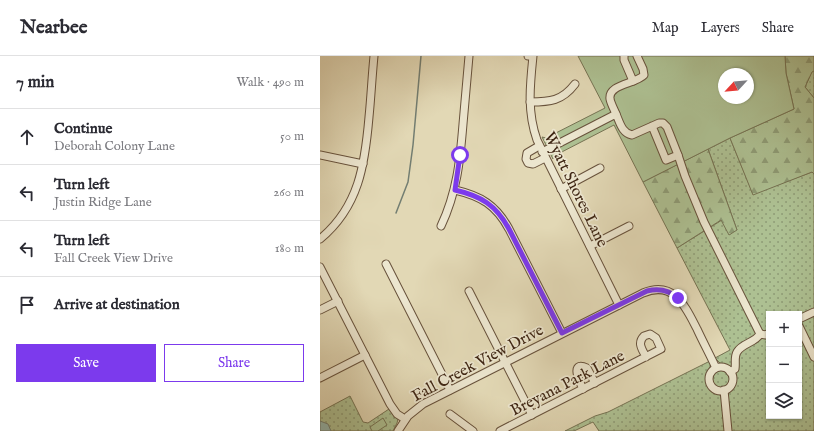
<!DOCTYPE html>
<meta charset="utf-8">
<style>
body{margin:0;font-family:"IM FELL English",serif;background:#f7f7f7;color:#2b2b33}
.controls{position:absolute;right:12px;bottom:12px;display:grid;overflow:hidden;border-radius:0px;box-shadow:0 1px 3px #0004}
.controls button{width:36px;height:36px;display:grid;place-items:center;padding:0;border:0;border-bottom:1px solid #e1e1e2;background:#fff;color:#2b2b33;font:20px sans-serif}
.compass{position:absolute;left:398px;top:12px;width:36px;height:36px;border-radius:50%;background:#fff;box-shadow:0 1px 3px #0004;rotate:244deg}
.stop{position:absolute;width:12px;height:12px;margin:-9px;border:3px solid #7c3aed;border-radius:50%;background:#fff}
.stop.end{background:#7c3aed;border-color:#fff;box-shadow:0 1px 4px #0008}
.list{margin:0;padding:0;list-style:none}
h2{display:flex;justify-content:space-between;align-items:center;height:52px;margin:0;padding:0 16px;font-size:17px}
h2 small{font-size:13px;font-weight:400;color:#7c7c81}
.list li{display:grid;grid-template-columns:26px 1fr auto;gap:12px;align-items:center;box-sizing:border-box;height:56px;padding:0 16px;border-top:1px solid #e1e1e2}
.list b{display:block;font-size:15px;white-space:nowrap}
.list p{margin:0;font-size:13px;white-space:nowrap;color:#7c7c81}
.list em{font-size:13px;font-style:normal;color:#7c7c81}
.actions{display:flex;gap:8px;padding:12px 16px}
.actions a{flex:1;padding:9px 0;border:1px solid #7c3aed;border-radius:0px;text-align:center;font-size:14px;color:#7c3aed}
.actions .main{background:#7c3aed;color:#fff}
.icon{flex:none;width:22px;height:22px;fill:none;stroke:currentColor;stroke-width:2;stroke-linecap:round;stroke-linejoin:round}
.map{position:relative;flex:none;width:494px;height:375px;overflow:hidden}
header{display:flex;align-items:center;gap:24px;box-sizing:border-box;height:56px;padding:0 20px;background:#fff;border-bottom:1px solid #e1e1e2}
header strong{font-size:19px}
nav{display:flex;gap:22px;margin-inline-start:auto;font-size:14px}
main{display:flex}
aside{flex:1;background:#fff}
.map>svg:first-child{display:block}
.grass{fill:url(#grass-dots);stroke:#767353;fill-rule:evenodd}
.forest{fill:url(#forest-firs);stroke:#767353}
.park{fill:#adc092;stroke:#767353;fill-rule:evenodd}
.water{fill:#95b9b1;stroke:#737e72}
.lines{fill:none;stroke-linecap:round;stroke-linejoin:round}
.stream{stroke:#737e72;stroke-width:1.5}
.minor-casing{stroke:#68523c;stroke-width:9}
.minor{stroke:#ece6cf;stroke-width:7}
.route{stroke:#7c3aed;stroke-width:5}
.labels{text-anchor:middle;stroke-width:3.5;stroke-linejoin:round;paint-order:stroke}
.street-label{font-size:16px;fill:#3f2614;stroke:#ece6cf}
</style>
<header>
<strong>Nearbee</strong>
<nav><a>Map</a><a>Layers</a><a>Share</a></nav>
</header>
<main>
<aside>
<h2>7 min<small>Walk · 490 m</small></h2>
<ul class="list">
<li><svg class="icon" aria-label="ahead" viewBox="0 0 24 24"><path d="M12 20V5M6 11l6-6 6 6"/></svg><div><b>Continue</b><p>Deborah Colony Lane</p></div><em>50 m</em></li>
<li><svg class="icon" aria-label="left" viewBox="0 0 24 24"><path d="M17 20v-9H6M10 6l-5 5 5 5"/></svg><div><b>Turn left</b><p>Justin Ridge Lane</p></div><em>260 m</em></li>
<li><svg class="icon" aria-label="left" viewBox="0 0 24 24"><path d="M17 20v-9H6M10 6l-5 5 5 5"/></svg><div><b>Turn left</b><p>Fall Creek View Drive</p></div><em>180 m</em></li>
<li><svg class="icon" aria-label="arrive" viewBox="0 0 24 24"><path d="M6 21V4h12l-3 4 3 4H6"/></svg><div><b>Arrive at destination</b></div></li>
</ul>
<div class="actions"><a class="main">Save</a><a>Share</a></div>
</aside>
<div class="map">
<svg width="494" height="375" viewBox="0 0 494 375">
<defs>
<pattern id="grass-dots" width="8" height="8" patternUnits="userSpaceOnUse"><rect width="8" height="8" fill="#adc092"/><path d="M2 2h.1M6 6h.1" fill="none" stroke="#8e9c76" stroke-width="1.8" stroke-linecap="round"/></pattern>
<pattern id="forest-firs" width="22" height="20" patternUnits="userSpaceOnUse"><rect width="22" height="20" fill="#adc092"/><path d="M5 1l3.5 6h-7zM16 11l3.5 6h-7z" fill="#8e9c76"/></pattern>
</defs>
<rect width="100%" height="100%" fill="#e2d8b5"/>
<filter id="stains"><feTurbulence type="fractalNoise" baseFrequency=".005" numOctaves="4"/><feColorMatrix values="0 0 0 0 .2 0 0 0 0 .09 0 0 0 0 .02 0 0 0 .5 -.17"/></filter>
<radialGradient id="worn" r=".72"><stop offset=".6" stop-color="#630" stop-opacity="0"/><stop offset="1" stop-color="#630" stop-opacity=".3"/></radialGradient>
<g class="grass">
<path d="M492 15H494V42L485 31Z"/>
<path d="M410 82 433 138 492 116 494 118V375H411L408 339C409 333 415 330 416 321L410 311 400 307 395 302 410 294 357 192 402 164 417 174 388 93ZM449 258H479V360H449Z"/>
<path d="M390 305C393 315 381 323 390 333 394 336 398 337 401 340L405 375H279L273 366 254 375H245L275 360 288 356Z"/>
<circle cx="401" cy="323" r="9"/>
<path d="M30 340 43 366 48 367 69 353 78 363 77 367 73 375H0V356Z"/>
</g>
<g class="forest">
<path d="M465 0H494V15L492 16 485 31 494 42V118L492 116 433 139 410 82 474 53 466 17Z"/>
<path d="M388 93 417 174 409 179 401 164 357 192 323 126Z"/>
</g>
<g class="park">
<path d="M258 0H465L466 17 474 53 410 82 323 126 294 69 234 100 233 103 222 81 226 82 285 52ZM404 18H428V42H404Z"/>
<path d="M63 362 67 369 58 375H52L50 371Z"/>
</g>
<path class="water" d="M0 365 8 368 11 375H0Z"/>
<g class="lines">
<path class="stream" d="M76 157 88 126 93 89 101 0"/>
<g class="minor-casing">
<g id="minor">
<path d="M208 0H213C210 29 207 56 217 84L299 249"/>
<path d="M304 0V4L313 25"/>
<path d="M210 46C230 46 242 45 255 28"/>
<path d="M296 58C294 53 291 48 290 43 288 28 316 28 324 19L323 13 317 0"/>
<path d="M219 90 207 97 206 103 208 107 213 108 225 102"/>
<path d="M222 96 296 58C300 67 302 77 312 79L339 67H343L347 71 358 99 346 104 332 70"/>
<path d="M0 99 43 108"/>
<path d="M358 99 365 120 384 166 440 278C435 287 422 287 417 296 414 301 416 307 415 313L410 316"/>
<path d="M241 133 280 112"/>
<path d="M135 134C161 140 176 149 189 173L242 277"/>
<path d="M121 170C137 136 140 105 143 68 145 45 147 23 149 0"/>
<path d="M0 183C39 151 45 108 49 61 51 41 52 20 54 0"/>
<path d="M270 190 309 170"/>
<path d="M66 208 130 334"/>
<path d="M0 211 70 348 77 358 85 363"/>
<path d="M149 235 212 359"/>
<path d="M0 254 18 245"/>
<path d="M479 263 494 256"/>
<path d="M479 270 494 301"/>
<path d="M440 278 446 279 449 277"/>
<circle cx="401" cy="323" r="12"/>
<path d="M0 322 45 299"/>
<path d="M263 333C260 327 249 304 267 312L275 327"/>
<path d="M404 334 408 375"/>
<path d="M130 358 153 375"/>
<path d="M78 375 88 360 103 348 323 237C354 224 365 250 377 273 383 286 390 299 396 312"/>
<path d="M180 375 341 293 336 282 330 278 324 280C317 287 322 293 326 301"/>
</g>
</g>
<use href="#minor" class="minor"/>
</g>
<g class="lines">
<path class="route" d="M140 99 135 134C161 140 176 149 189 173L242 277 327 235C339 232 349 234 358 242"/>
</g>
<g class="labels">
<g class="street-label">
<text transform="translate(257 133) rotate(64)" y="6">Wyatt Shores Lane</text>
<text transform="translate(157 306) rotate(-28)" y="6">Fall Creek View Drive</text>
<text transform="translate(247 326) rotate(-27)" y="6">Breyana Park Lane</text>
</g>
</g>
<rect width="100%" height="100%" filter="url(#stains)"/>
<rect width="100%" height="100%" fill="url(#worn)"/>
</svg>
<div class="controls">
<button>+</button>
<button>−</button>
<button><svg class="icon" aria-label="layers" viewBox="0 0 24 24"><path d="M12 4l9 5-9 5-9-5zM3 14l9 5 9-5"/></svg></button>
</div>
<svg class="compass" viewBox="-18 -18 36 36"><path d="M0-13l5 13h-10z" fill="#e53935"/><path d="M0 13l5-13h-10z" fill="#7c7c81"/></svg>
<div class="stop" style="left:140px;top:99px"></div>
<div class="stop end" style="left:358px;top:242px"></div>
</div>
</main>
